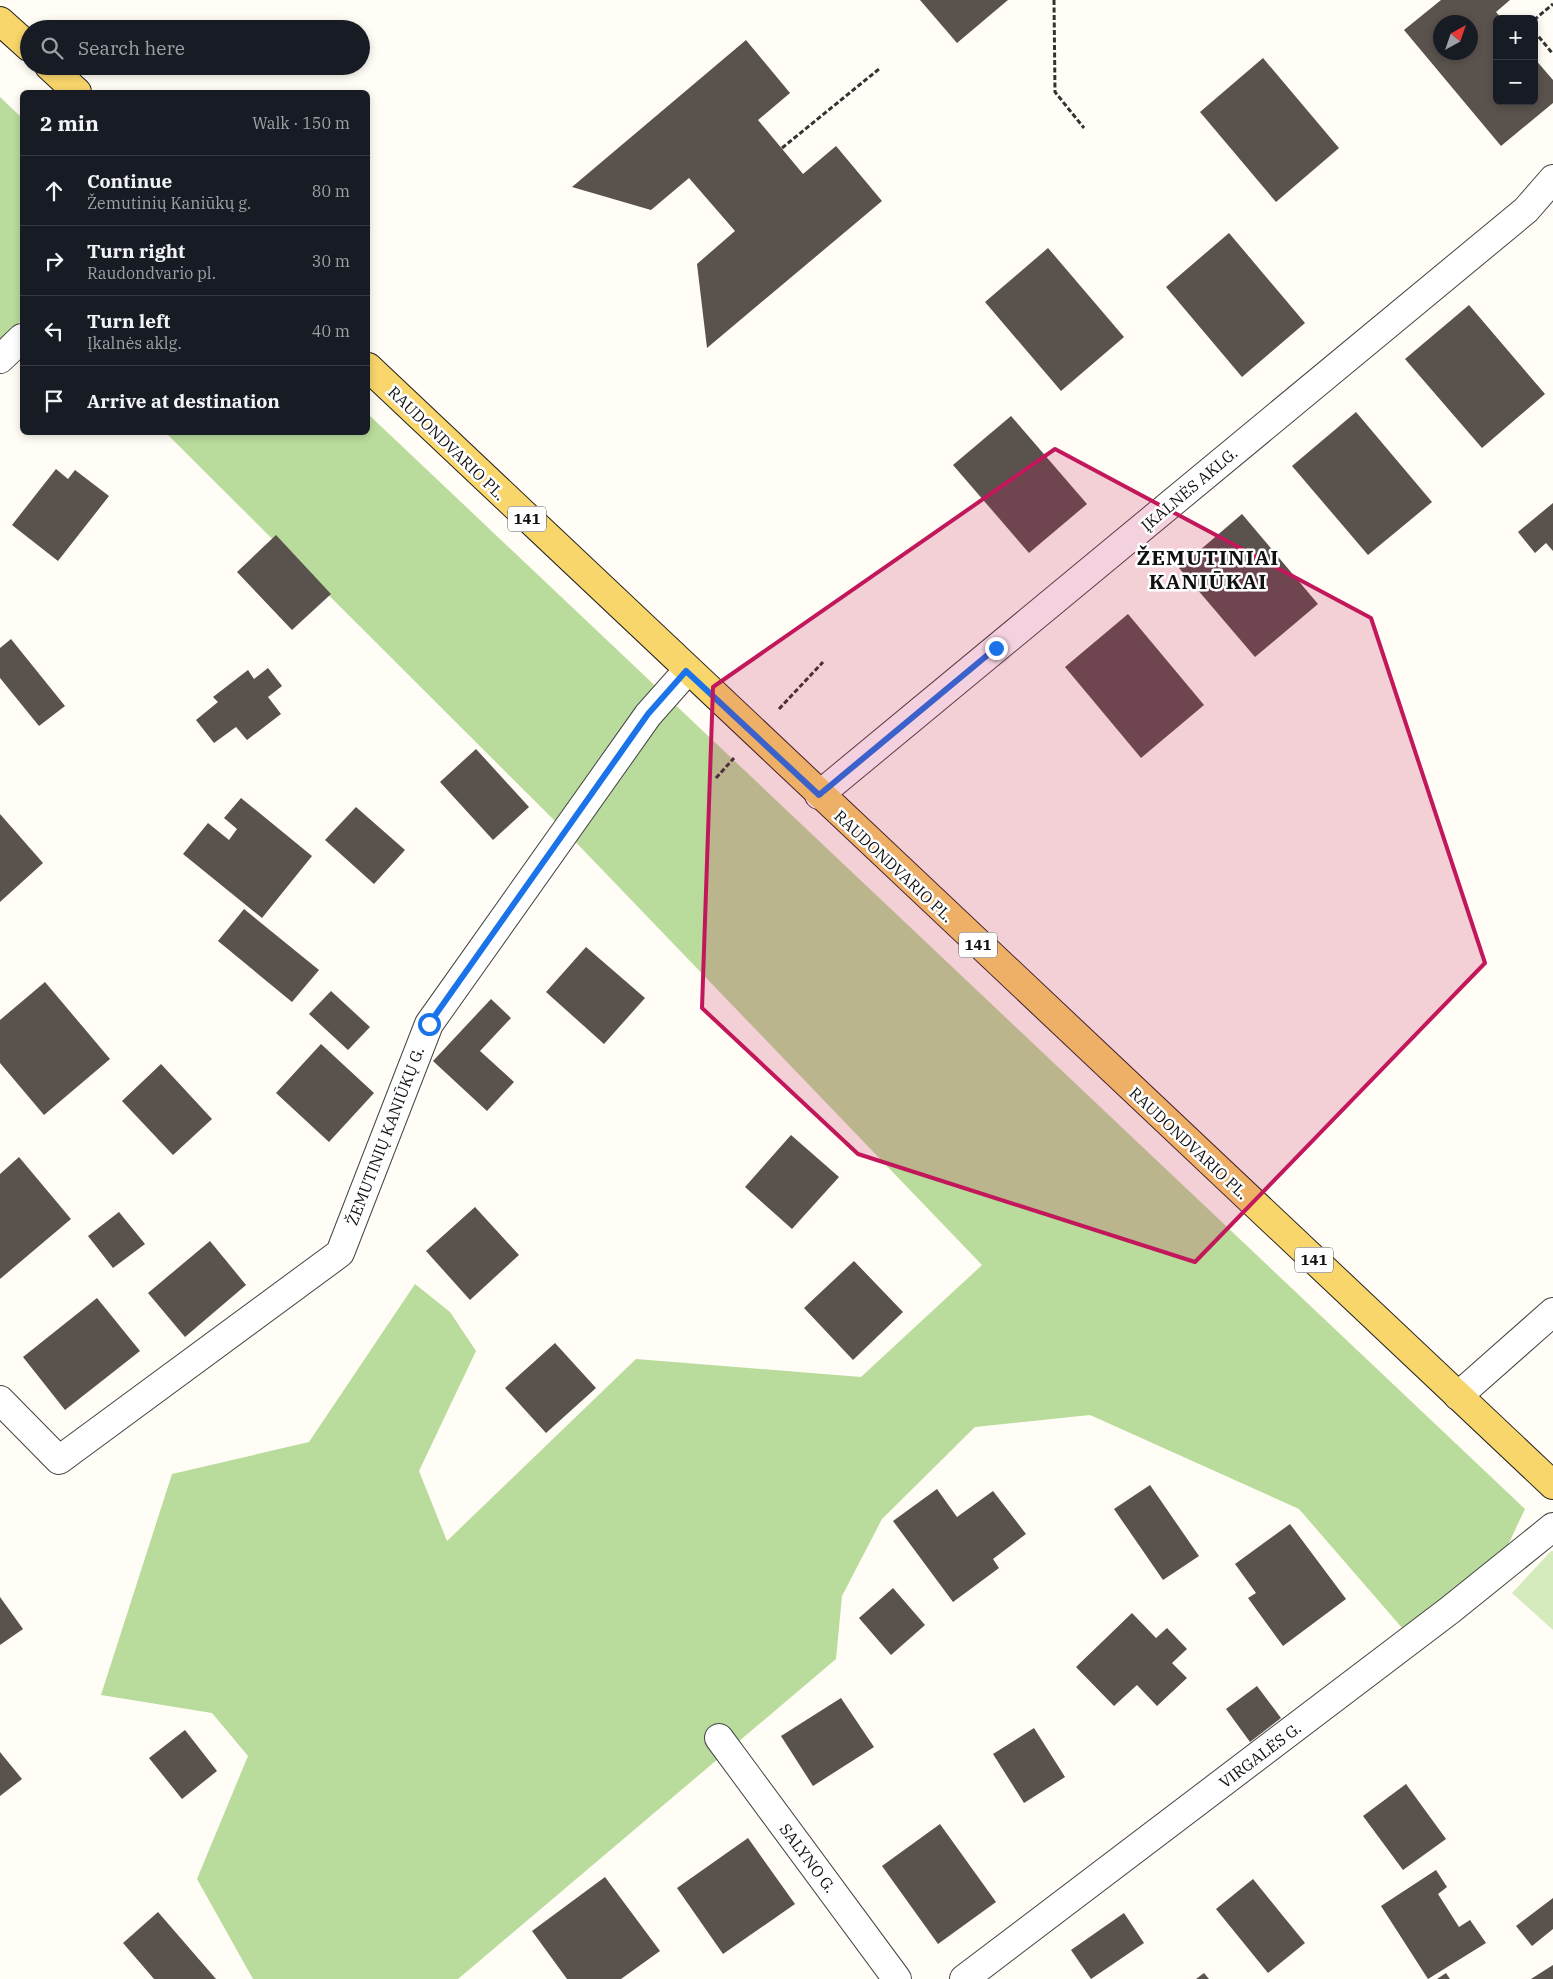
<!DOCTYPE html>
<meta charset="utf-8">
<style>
body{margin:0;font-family:"IBM Plex Serif",serif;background:#242831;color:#f1f3f6}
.controls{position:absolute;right:15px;top:15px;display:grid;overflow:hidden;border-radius:8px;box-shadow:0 2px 8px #0003}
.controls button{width:45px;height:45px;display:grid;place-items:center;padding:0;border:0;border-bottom:1px solid #363941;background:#171b24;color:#f1f3f6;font:25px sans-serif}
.compass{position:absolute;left:1433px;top:15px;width:45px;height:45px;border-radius:50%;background:#171b24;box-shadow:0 2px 8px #0003;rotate:40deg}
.stop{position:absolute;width:15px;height:15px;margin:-11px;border:4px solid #1a73e8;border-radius:50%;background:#fff}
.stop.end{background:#1a73e8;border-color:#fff;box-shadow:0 1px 5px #0008}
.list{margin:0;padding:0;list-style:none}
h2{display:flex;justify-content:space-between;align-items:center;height:65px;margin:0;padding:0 20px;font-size:21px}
h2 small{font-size:16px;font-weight:400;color:#9ea1a6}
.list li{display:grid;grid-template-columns:32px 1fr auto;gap:15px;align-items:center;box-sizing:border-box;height:70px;padding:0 20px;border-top:1px solid #363941}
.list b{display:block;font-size:19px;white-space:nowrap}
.list p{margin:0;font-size:16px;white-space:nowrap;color:#9ea1a6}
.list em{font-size:16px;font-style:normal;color:#9ea1a6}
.icon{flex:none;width:28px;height:28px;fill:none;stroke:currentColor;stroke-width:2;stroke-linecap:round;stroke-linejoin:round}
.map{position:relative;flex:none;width:1553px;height:1979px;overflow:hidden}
.search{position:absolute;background:#171b24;box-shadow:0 2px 8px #0003;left:20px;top:20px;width:350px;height:55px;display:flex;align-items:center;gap:12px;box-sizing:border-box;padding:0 18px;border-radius:28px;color:#9ea1a6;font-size:19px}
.panel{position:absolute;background:#171b24;box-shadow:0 2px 8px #0003;left:20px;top:90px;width:350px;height:345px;border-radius:8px}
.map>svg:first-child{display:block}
.green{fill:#d5ebbd}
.forest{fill:#b9dc9c}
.building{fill:#5a524d;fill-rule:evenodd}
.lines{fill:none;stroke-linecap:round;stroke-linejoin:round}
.street-casing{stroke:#444;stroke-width:30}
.primary-casing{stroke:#222;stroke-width:30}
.path{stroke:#333;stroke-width:3;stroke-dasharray:5 2.5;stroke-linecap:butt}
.street{stroke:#fff;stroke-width:28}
.primary{stroke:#f9d66b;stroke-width:28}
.route{stroke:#1a73e8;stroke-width:6}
.marked{fill:#c2185b;fill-opacity:0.2;stroke:#c2185b;stroke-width:4;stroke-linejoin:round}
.labels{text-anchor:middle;stroke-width:5;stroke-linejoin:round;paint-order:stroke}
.shield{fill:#fff;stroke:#585858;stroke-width:1}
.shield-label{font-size:15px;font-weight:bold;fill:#111}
.street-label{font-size:16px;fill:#111;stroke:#fff}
.district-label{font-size:21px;font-weight:bold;letter-spacing:1px;fill:#111;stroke:#fff}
</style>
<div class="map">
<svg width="1553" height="1979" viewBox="0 0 1553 1979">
<rect width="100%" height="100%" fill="#fffdf5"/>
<path class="green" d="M1551 1551H1553V1630L1512 1593Z"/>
<g class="forest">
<path d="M0 97 22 118V320L0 340Z"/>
<path d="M368 414 1525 1509 1506 1549 1403 1629 1299 1509 1090 1415 975 1427 882 1519 842 1596 836 1659 458 1979H253L197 1879 248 1756 212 1713 101 1695 172 1474 309 1442 415 1284 450 1312 476 1351 419 1471 447 1541 636 1359 861 1377 982 1265 565 831 166 433 368 432Z"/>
</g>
<g class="building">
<path d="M920 0H1008L957 43Z"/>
<path d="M1441 0H1510L1496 12 1502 19H1497V101H1534V58L1553 80V103L1501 146 1404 30ZM1440 22H1470V52H1440Z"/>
<path d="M746 40 790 93 758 120 803 174 836 146 882 201 707 348 697 264 735 231 689 178 651 210 572 187Z"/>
<path d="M1263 58 1339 148 1276 202 1200 112Z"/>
<path d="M1229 233 1305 323 1242 377 1166 287Z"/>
<path d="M1048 248 1124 337 1061 391 985 302Z"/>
<path d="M1469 305 1545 394 1482 448 1405 359Z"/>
<path d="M1356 412 1432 502 1368 555 1292 466Z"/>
<path d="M1011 416 1087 504 1029 553 953 465Z"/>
<path d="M56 469 68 479 75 470 109 496 58 561 12 525Z"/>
<path d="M1553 503V551L1546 543 1535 553 1518 532Z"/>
<path d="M1242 514 1318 604 1255 657 1179 568Z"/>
<path d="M276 535 331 594 292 630 237 572Z"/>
<path d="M1128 614 1204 705 1141 758 1065 667Z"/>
<path d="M11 639 65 706 39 726 0 678V648Z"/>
<path d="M268 668 282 686 268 697 281 714 247 740 236 727 214 743 196 720 218 702 213 697 248 670 254 679Z"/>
<path d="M476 749 529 807 493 840 440 782Z"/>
<path d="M241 798 312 856 262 918 183 854 208 823 229 840 237 829 224 818Z"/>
<path d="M356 807 405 850 374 884 325 840Z"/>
<path d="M0 814 43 863 0 902Z"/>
<path d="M244 909 319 970 292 1002 218 941Z"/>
<path d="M586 947 645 998 604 1044 546 992Z"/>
<path d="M45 982 110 1059 44 1115 0 1063V1020Z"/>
<path d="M331 991 370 1027 348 1050 309 1014Z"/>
<path d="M491 999 511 1018 480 1051 514 1082 487 1111 433 1061Z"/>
<path d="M321 1044 374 1093 329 1142 276 1093Z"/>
<path d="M161 1064 212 1119 173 1155 122 1101Z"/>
<path d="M791 1135 839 1177 792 1229 745 1187Z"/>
<path d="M19 1157 71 1219 0 1279V1174Z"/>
<path d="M475 1207 519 1255 470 1300 426 1251Z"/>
<path d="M119 1212 145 1244 113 1268 88 1236Z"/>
<path d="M210 1241 246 1285 185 1337 148 1293Z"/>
<path d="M854 1261 903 1312 853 1360 804 1308Z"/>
<path d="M97 1298 140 1351 65 1410 23 1357Z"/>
<path d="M555 1343 596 1388 546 1433 505 1388Z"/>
<path d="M1150 1485 1199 1556 1163 1580 1114 1509Z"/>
<path d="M937 1489 957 1517 993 1491 1026 1534 993 1559 999 1568 953 1602 893 1521Z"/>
<path d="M1290 1524 1346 1599 1283 1646 1248 1598 1256 1593 1235 1564Z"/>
<path d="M893 1588 925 1625 891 1655 859 1618Z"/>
<path d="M0 1597 23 1629 0 1645Z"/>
<path d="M1132 1613 1156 1638 1167 1628 1187 1649 1172 1663 1187 1678 1157 1706 1137 1685 1114 1706 1076 1667Z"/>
<path d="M1257 1686 1281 1718 1250 1742 1226 1709Z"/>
<path d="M841 1698 874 1747 813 1786 781 1736Z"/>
<path d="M1034 1728 1065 1777 1024 1803 993 1754Z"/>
<path d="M185 1730 217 1771 182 1799 149 1758Z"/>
<path d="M0 1752 22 1779 0 1796Z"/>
<path d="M1406 1784 1446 1839 1403 1870 1363 1816Z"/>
<path d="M940 1824 996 1902 938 1944 882 1866Z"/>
<path d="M748 1838 795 1904 723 1954 677 1888Z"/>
<path d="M1436 1870 1447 1887 1438 1894 1459 1927 1470 1920 1486 1943 1428 1979 1381 1906Z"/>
<path d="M605 1877 660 1951 621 1979H567L532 1931Z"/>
<path d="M1253 1879 1305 1943 1268 1973 1216 1909Z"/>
<path d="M1553 1898V1929L1532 1946 1516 1926Z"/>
<path d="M158 1912 216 1979H154L123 1943Z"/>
<path d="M1124 1913 1144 1943 1091 1979 1071 1950Z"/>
<path d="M1553 1965V1979H1531Z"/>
<path d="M1204 1973 1209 1979H1196Z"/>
<path d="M1446 1973 1450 1979H1437Z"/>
</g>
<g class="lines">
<g class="street-casing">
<g id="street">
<path d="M0 359 22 338"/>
<path d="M819 795 1526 210 1553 179"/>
<path d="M1458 1396 1553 1312"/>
<path d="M0 1400 59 1460 340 1253 429 1024 648 715 687 671"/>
<path d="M719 1738 897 1979"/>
<path d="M964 1979 1450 1610 1553 1527"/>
</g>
</g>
<g class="primary-casing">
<g id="primary">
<path d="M0 21 29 47"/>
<path d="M49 66 77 92"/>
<path d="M368 367 1553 1485"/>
</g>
</g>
<g class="path">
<path d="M1054 0 1055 92 1084 128"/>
<path d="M1534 20 1553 4"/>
<path d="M1534 31 1553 54"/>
<path d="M782 148 879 69"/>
<path d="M779 709 823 662"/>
<path d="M716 778 734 758"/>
</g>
<use href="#street" class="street"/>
<use href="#primary" class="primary"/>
</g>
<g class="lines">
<path class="route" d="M429 1024 648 714 686 671 819 795 996 648"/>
</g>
<path class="marked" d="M1055 449 1371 618 1485 963 1195 1262 858 1154 702 1008 713 687Z"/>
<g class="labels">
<g class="shield">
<rect x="508" y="506.5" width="38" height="25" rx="4"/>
<rect x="959" y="932.5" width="38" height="25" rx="4"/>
<rect x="1295" y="1247.5" width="38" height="25" rx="4"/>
</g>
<g class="shield-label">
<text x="527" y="524">141</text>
<text x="978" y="950">141</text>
<text x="1314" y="1265">141</text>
</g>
<g class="street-label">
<text transform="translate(447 443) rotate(44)" y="6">RAUDONDVARIO PL.</text>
<text transform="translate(1189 489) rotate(-40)" y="6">ĮKALNĖS AKLG.</text>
<text transform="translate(894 866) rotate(43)" y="6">RAUDONDVARIO PL.</text>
<text transform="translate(385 1136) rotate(-69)" y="6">ŽEMUTINIŲ KANIŪKŲ G.</text>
<text transform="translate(1189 1143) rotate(43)" y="6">RAUDONDVARIO PL.</text>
<text transform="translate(1260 1755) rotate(-37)" y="6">VIRGALĖS G.</text>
<text transform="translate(808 1858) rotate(53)" y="6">SALYNO G.</text>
</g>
<g class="district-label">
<text x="1208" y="565">ŽEMUTINIAI<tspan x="1208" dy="24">KANIŪKAI</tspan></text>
</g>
</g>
</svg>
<div class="controls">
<button>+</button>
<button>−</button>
</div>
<svg class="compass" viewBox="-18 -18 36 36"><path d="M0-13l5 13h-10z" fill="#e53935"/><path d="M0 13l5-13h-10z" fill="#9ea1a6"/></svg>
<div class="stop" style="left:429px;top:1024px"></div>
<div class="stop end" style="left:996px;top:648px"></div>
<div class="search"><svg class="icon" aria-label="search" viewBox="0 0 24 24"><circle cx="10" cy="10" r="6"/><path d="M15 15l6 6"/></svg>Search here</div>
<section class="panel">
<h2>2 min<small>Walk · 150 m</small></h2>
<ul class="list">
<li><svg class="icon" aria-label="ahead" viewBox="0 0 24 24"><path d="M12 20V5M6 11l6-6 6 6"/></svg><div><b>Continue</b><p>Žemutinių Kaniūkų g.</p></div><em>80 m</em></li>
<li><svg class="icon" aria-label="right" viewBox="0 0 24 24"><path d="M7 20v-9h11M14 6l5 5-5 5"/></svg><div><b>Turn right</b><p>Raudondvario pl.</p></div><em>30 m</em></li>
<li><svg class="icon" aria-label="left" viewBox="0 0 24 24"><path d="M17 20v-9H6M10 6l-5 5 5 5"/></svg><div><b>Turn left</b><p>Įkalnės aklg.</p></div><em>40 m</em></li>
<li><svg class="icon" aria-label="arrive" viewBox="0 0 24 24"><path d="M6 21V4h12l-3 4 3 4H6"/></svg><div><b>Arrive at destination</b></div></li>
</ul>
</section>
</div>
